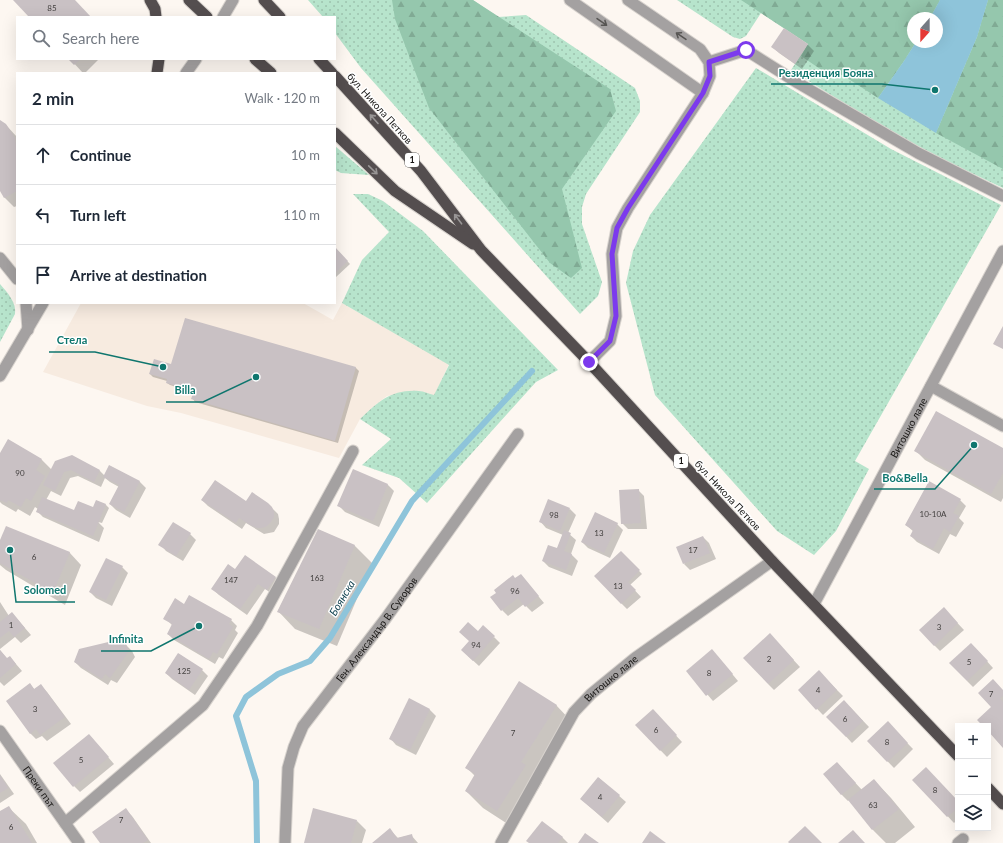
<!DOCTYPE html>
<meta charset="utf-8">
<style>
body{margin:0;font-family:Lato,sans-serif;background:#f2f2f3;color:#1f2937}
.controls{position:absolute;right:12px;bottom:12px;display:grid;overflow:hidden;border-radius:0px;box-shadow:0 4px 16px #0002}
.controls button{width:36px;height:36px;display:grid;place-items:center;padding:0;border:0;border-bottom:1px solid #e0e1e3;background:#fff;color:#1f2937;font:20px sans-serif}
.compass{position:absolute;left:907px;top:12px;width:36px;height:36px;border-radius:50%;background:#fff;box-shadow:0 4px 16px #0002;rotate:201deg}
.stop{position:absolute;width:12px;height:12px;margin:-9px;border:3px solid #7c3aed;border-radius:50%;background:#fff}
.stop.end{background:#7c3aed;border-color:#fff;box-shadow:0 1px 4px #0008}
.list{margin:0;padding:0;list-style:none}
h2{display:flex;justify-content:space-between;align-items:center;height:52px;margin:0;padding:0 16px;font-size:17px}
h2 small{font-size:13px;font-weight:400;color:#747a83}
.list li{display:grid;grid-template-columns:26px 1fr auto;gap:12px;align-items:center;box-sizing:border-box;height:60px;padding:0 16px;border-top:1px solid #e0e1e3}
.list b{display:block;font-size:15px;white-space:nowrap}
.list em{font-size:13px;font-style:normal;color:#747a83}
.icon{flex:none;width:22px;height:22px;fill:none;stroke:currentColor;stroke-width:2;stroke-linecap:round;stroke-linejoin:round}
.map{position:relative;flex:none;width:1003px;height:843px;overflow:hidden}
.search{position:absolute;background:#fff;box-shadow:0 4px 16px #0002;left:16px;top:16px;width:320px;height:44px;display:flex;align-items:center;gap:10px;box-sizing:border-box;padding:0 14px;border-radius:0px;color:#747a83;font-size:15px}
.panel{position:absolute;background:#fff;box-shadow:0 4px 16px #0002;left:16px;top:72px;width:320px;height:232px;border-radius:0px}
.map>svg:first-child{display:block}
.built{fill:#f7ebe0}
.green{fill:url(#green-dots);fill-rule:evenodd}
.forest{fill:url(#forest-firs)}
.water{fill:#8ec4da}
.shadow{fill:#0003}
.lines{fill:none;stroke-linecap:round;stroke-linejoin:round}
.stream{stroke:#8ec4da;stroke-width:6}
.building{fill:#c9c1c4}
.service-casing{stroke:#d8d3ce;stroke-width:13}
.minor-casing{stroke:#d8d3ce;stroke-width:13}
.tertiary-casing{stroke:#d8d3ce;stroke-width:13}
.trunk-casing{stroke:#d8d3ce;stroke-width:13}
.service{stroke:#a4a1a1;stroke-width:11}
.minor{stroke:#a4a1a1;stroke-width:11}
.tertiary{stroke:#a4a1a1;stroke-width:11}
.trunk{stroke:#544e4f;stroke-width:11}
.oneway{stroke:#575553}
.oneway2{stroke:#989595}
.route{stroke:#7c3aed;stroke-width:5}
.labels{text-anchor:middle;stroke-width:3;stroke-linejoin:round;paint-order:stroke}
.number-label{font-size:8px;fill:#444140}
.shield{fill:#fff;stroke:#5d5c5a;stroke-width:1}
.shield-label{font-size:9px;font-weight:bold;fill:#181614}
.street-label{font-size:10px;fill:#181614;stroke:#fff}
.water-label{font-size:11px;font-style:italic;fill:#093b4a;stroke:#fff}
.leader{fill:none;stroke:#0f766e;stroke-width:1.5}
.callout-dot{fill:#0f766e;stroke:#fff;stroke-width:1.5}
.callout-label{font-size:11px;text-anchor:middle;font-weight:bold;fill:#0f766e;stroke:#fff;stroke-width:3;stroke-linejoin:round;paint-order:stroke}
</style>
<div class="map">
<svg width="1003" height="843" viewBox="0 0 1003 843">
<defs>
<pattern id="green-dots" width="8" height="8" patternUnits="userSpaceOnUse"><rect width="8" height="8" fill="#b7e4cc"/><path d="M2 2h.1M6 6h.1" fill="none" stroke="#9dc3ae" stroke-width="1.8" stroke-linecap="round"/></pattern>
<pattern id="forest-firs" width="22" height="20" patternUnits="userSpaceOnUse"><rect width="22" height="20" fill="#95c7ad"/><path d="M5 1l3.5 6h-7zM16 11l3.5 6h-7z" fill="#80aa94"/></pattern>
</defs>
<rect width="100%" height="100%" fill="#fdf7f1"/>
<path class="built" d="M81 303H303L333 320 342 303 449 364 434 396 420 391 387 396 374 406 360 419 339 458 181 413 147 406 43 372Z"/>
<g class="green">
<path d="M308 0H473L498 17 526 15 635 88 640 101V112L586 194 582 207V224L602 282 598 296 580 314 361 68 335 33V17H323Z"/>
<path d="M677 0H1003V188L942 159 879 125 791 70 808 44 761 13 746 36 740 39 733 37ZM913 18H937V42H913Z"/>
<path d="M756 68 891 149 1001 205 855 461 869 469 836 531 814 555 777 531 655 395 626 283 633 251 650 215Z"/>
<path d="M335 146 369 175 341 173 335 170Z"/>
<path d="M353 194H368L383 201 423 231 558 370 536 382 427 503 399 478 362 465 391 439 360 419C379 401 392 389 419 391 424 391 429 394 434 395L449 365 342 303 362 260 389 232Z"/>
<path d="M0 284C7 292 17 303 15 314L0 342Z"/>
</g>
<g class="forest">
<path d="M392 0H473L610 89 616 111 562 189 582 268 571 278 550 263 429 108 395 19Z"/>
<path d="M741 0H940L930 18H913V42H916L904 61 878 98 833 69 829 75 801 56 808 44Z"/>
<path d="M988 0H1003V169L936 133 977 37Z"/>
</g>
<path class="water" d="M940 0H988L977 37 936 133 878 98 904 61 916 42H937V18H930Z"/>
<g class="shadow">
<path d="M785 30 808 45 814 51 802 69 779 53 773 47Z"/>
<path d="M70 59H99L85 73H83Z"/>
<path d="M0 121 6 125 17 137V206L14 207 5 198 0 189Z"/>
<path d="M335 248 350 264 335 278Z"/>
<path d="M186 319 356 368 359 371 338 443 195 402 193 399 194 393 170 385 167 383V381L153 377 150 374 172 365Z"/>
<path d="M1003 449V498L1001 502 925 460 915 450Z"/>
<path d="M0 455 42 460 52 470 72 456 100 471 105 476 110 466 140 482 146 488 130 518 116 510 110 504 119 487 110 482 105 478 101 487 78 476 70 478 61 496 51 491 46 500 78 514 94 509 97 501 106 505 109 508 102 523 98 522 104 528 99 542 43 517 37 511 38 509 35 507 30 516 18 509 16 512 2 504 0 502Z"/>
<path d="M353 471 388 485 394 491 379 527 345 512 339 506Z"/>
<path d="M638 490 644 496 647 529H628L622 523Z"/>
<path d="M202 500 247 503 271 507 278 514 279 519V524L274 532 264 534 246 523 242 529 208 506Z"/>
<path d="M960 500 966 506 959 518 964 523 956 537 950 534 939 554 917 542 911 536 914 532 906 525Z"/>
<path d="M570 509 576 515 568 533 576 540 571 554 578 561 572 576 549 567 543 561 557 549 563 535 546 528 540 521Z"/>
<path d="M617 524 623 530 610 558 588 548 582 542Z"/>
<path d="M319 530 355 546 372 563 337 646 295 629 278 611Z"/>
<path d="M190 534 196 540 183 561 166 551 160 544Z"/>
<path d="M703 537 709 543 716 559 690 570 684 564Z"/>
<path d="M0 543 69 552 81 565 65 605 6 570 0 565Z"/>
<path d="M621 552 642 574 630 585 641 597 627 609 621 603Z"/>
<path d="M245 557 276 578 282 584 274 595 265 589 247 615 219 595 213 589 236 570Z"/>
<path d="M122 567 128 573 112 606 96 598 90 592Z"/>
<path d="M521 575 544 603 532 612 524 604 508 616 502 610 515 579Z"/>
<path d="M0 602 9 616 12 613 31 635 21 643 15 637 0 649Z"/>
<path d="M950 615 964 630 940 651 934 645Z"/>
<path d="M165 618 231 620 237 626 235 630 238 633 223 659 219 657 215 664 174 640 168 634 173 626Z"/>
<path d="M494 637 500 643 479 666 468 656Z"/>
<path d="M121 640 132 651 135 657 117 683 111 680 108 685 81 668 75 662Z"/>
<path d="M776 641 800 667 774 690 768 684Z"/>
<path d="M0 650 7 659 10 657 22 671 4 686 0 682Z"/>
<path d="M977 650 993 668 973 687 967 681Z"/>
<path d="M179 654 202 670 208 676 195 695 172 679 166 673Z"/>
<path d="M718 657 738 681 713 701 687 671Z"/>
<path d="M819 672 843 696 823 715 799 690Z"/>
<path d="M30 684 35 690 41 686 47 692 71 724 47 741 42 736 36 739 30 733Z"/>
<path d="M1003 691V746L988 730V726H984L992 707Z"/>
<path d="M410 700 430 710 436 716 416 755 396 745 390 738Z"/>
<path d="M556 705 573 723 538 779 542 783 514 828 483 808 466 791 475 776 466 767Z"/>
<path d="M850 707 869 727 852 743 828 717Z"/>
<path d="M659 717 682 742 667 757 637 726Z"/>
<path d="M888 723 913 749 894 768 868 741Z"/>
<path d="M89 735 114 764 80 792 74 786Z"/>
<path d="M837 763 862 790 874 780 891 798 915 827 895 843H886L873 830 849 800 848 801 842 795 824 774Z"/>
<path d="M0 774 14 794 0 803Z"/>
<path d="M599 778 626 802 608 823 581 799Z"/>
<path d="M914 780 958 802V819L954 823Z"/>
<path d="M8 807 26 824 37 843H0V813Z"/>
<path d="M126 810 132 816 151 843H101Z"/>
<path d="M357 821 366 830 362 843H305Z"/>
<path d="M390 830 398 838 411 835 418 843H374Z"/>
<path d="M562 837 568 843H529Z"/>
</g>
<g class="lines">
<path class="stream" d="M257 843 256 781 236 716 246 697 278 674 310 661 330 638 412 501 532 371"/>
</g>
<g class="building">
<path d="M13 0H75L91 17H29Z"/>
<path d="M784 28 808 44 795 64 771 47Z"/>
<path d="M68 59H81L74 65Z"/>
<path d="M0 120 6 124 15 138 17 150V191L4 198 0 191Z"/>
<path d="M335 247 348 261 335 273Z"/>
<path d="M185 318 356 367 335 441 191 399 194 391 166 383 167 379 149 374 154 359 171 364Z"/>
<path d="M1003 326V349L993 344Z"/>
<path d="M936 411 1003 448V473L991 494 914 451Z"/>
<path d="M8 439 42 459 36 470 45 476 31 501 26 498 21 507 8 500 7 503 0 500V453Z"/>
<path d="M72 455 100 470 94 482 71 470 64 472 55 491 43 485 55 461Z"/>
<path d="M109 465 140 481 124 512 109 504 119 485 103 477Z"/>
<path d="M353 469 388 484 373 521 337 506Z"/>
<path d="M215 480 246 501 252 492 268 503 272 507 274 512V517L271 522 267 526 262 528H257L252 526 239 518 236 523 201 500Z"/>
<path d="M929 481 961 499 953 513 959 516 950 532 944 528 933 549 910 536 913 530 905 525Z"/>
<path d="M639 489 641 523 621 524 619 490Z"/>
<path d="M42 497 74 510 78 501 93 507 96 500 106 504 93 536 36 512Z"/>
<path d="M548 499 570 508 560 531 539 522Z"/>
<path d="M595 512 618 523 604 553 581 542Z"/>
<path d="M173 522 191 533 176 556 158 545Z"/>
<path d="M6 526 70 552 53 593 0 563V540Z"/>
<path d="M318 529 355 545 319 629 277 612Z"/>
<path d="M564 530 571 533 564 551 572 554 566 570 542 561 548 545 557 548Z"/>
<path d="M703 536 710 553 683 564 676 547Z"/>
<path d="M621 551 640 570 628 582 636 590 621 604 594 576Z"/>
<path d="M245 555 276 577 267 590 258 584 240 609 211 589 228 564 235 569Z"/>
<path d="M106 558 123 566 106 600 89 592Z"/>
<path d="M521 574 539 596 525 607 518 598 501 611 490 597 496 593 494 590 513 575 515 578Z"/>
<path d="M189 595 232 619 229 624 233 627 217 654 213 652 209 659 167 634 172 624 163 619 175 598 184 604Z"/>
<path d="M944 607 958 623 934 646 919 630Z"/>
<path d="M12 612 25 628 14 637 9 631 0 638V622Z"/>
<path d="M468 622 478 631 483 625 495 636 473 661 461 650 469 641 459 632Z"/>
<path d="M770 633 794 660 768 684 743 658Z"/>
<path d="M121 639 123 645 126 644 129 651 110 678 105 674 102 679 74 662 79 649Z"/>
<path d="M971 643 988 661 967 681 949 663Z"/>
<path d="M712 649 733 674 706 696 686 671Z"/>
<path d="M0 650 7 658 10 656 16 664 0 678Z"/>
<path d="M178 653 203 669 189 690 165 673Z"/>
<path d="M819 670 837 690 816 710 798 690Z"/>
<path d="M993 679 1003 690V696L1000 698 1003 702V748L988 731V726H983L977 720 991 707 978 693Z"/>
<path d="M519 681 557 705 521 762 526 765 497 811 465 791 475 774 465 768Z"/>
<path d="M30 683 34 689 41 684 65 717 40 735 36 729 30 734 6 701Z"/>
<path d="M409 698 430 709 410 750 389 739Z"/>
<path d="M844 700 863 721 846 737 826 717Z"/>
<path d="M653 709 677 735 660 751 635 725Z"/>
<path d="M888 721 908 743 887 762 867 741Z"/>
<path d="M89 734 109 757 73 787 53 763Z"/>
<path d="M837 762 856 783 841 795 823 774Z"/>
<path d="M926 767 958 801V808L947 817 912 780Z"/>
<path d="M0 775 8 788 0 793Z"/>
<path d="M598 777 620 795 602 817 580 799Z"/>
<path d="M874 779 899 809 872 830 848 800Z"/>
<path d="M9 806 32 843H0V811Z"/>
<path d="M126 808 148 840 143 843H100L92 832Z"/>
<path d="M313 808 357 820 351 843H304Z"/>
<path d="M542 821 563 837 558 843H529L526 841Z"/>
<path d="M805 826 822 843H789L788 842Z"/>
<path d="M390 828 397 838 412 834 414 843H372Z"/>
<path d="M853 830 865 843H838Z"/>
<path d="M650 831 666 843H642Z"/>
<path d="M585 833 599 843H578Z"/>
</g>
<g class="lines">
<g class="service-casing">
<g id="service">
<path d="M709 62 746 50 798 83 918 153 1003 196"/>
<path d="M0 258 17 279"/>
<path d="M26 303 28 330"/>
<path id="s1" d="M501 843 574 712 591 694 635 658 772 561"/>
</g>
</g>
<g class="minor-casing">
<g id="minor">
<path d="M570 0 703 93"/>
<path d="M589 362 610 341 616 316 612 254 617 228 628 208 703 93 710 76 709 62 700 49 628 0"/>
<path d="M931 386 1003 426"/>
<path id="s2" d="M814 604 1003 251"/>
<path id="s3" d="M0 731 79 843"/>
<path d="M65 823 203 705 257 626 353 451"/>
<path id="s4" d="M285 843 288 768 294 747 303 726 386 618 518 434"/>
<path d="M958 843 963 839"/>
</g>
</g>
<g class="tertiary-casing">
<g id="tertiary">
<path d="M223 17 233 0"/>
<path d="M186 73 196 59"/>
<path d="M0 376 43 303"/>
</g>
</g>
<g class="trunk-casing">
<g id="trunk">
<path d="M150 0 155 9 156 17"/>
<path d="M189 0 207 17"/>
<path d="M264 0 280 17"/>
<path d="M255 59 271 73"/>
<path d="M319 59 332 73"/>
<path d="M157 73 159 59"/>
<path d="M335 76 421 171 481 250 589 362 772 561 958 756"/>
<path d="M335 133 395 191 473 244"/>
<path d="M988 788 1003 804"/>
</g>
</g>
<use href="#service" class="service"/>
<use href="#minor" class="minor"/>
<use href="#tertiary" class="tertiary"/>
<use href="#trunk" class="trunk"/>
</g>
<defs><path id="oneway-shaft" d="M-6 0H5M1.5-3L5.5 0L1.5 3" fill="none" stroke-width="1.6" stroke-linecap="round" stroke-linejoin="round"/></defs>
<g class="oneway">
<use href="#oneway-shaft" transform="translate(602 22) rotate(35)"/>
<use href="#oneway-shaft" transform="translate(681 36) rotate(-146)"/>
</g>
<g class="oneway2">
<use href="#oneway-shaft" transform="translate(374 119) rotate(-132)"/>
<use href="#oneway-shaft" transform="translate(373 170) rotate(44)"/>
<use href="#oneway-shaft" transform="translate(458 219) rotate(-127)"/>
</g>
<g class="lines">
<path class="route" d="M589 362 610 341 616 316 612 254 617 228 628 208 703 93 710 76 709 62 746 50"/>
</g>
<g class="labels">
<g class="number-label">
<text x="52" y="11">85</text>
<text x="20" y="476">90</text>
<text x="933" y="517">10-10А</text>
<text x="554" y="518">98</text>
<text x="599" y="536">13</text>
<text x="693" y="553">17</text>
<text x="34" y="560">6</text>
<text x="317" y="581">163</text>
<text x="231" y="583">147</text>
<text x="618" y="589">13</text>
<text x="515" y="594">96</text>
<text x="11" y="628">1</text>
<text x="939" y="630">3</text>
<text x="476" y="648">94</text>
<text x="769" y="662">2</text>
<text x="969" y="665">5</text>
<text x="184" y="674">125</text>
<text x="709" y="676">8</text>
<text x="818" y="693">4</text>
<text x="991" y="697">7</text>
<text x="35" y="712">3</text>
<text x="845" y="722">6</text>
<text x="656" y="733">6</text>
<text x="513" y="736">7</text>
<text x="887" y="745">8</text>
<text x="81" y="763">5</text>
<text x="935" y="793">8</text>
<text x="600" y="800">4</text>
<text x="873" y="808">63</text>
<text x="121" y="823">7</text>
<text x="11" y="830">6</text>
</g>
<g class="shield">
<rect x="405" y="153" width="14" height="14" rx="3"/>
<rect x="674" y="454" width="14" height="14" rx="3"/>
</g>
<g class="shield-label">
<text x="412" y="163">1</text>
<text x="681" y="464">1</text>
</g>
<g class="street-label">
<text transform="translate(380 108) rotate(48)" y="4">бул. Никола Петков</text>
<text dy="4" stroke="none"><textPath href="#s2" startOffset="200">Витошко лале</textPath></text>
<text transform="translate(728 495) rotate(47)" y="4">бул. Никола Петков</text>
<text dy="4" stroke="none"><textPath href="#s4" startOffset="241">Ген. Александър В. Суворов</textPath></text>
<text dy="4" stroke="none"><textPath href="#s1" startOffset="200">Витошко лале</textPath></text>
<text dy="4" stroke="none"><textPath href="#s3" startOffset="68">Преки път</textPath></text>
</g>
<g class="water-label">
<text transform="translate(342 598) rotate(-59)" y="4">Боянска</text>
</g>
</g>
<path class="leader" d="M935 90L882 84H771M163 367L95 352H49M256 377L203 402H166M974 445L935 489H874M10 550L16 602H75M199 626L151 651H101"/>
<g class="callout-dot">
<circle cx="935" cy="90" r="4"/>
<circle cx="163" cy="367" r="4"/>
<circle cx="256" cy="377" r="4"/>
<circle cx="974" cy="445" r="4"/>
<circle cx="10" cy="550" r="4"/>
<circle cx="199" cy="626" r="4"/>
</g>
<g class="callout-label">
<text x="826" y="77">Резиденция Бояна</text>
<text x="72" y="344">Стела</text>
<text x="185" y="394">Billa</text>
<text x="905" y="482">Bo&amp;Bella</text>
<text x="45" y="594">Solomed</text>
<text x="126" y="643">Infinita</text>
</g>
</svg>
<div class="controls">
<button>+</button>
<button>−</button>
<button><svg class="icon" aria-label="layers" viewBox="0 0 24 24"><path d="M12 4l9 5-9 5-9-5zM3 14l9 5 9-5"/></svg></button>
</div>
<svg class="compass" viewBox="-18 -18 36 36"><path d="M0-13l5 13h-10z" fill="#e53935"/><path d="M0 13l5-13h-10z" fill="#747a83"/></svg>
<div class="stop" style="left:746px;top:50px"></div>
<div class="stop end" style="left:589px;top:362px"></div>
<div class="search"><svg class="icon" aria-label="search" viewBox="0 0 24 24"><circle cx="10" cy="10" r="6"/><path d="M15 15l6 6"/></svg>Search here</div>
<section class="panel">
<h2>2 min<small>Walk · 120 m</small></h2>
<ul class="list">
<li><svg class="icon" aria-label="ahead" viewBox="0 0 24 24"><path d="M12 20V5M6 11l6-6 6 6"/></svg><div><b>Continue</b></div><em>10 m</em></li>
<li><svg class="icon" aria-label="left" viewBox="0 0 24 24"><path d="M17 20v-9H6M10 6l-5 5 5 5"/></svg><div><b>Turn left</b></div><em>110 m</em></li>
<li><svg class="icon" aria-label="arrive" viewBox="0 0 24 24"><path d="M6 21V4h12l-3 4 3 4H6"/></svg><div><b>Arrive at destination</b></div></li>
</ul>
</section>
</div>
